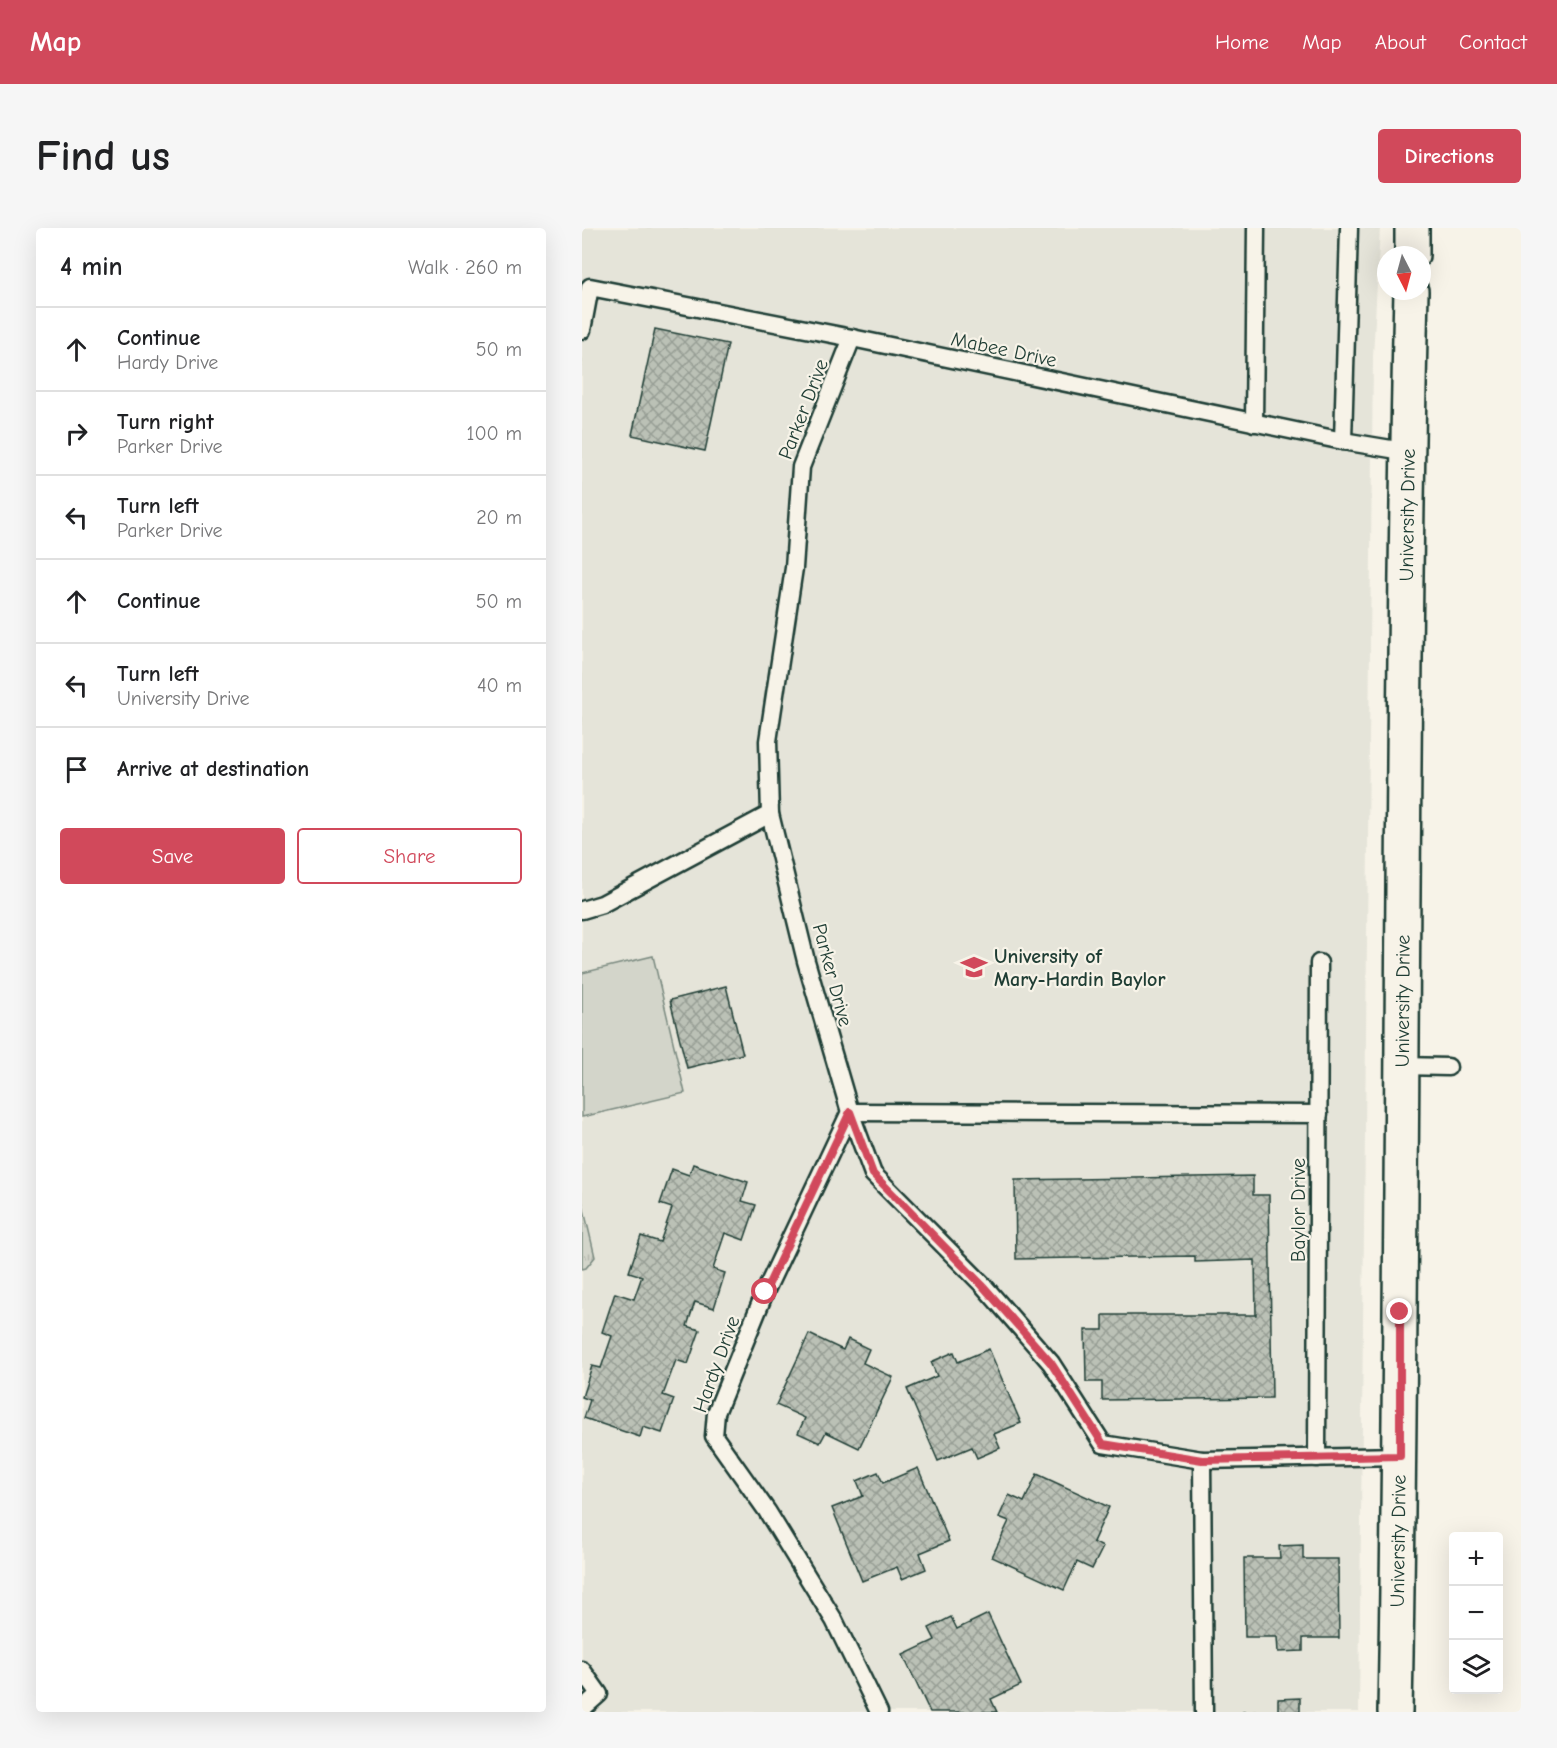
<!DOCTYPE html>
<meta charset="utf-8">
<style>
body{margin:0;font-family:"Comic Neue",sans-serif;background:#f6f6f6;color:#202124}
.controls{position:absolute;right:18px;bottom:18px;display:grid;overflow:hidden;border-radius:6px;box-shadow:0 6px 24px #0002}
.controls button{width:54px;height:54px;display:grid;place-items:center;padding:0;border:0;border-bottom:2px solid #e0e0e0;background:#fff;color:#202124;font:30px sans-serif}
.compass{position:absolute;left:795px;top:18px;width:54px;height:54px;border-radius:50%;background:#fff;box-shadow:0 6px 24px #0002;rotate:174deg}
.stop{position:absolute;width:18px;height:18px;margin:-14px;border:4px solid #d1495b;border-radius:50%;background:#fff}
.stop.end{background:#d1495b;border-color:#fff;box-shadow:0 2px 6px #0008}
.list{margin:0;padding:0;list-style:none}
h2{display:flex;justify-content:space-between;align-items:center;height:78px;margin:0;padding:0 24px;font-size:26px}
h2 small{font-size:20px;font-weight:400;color:#757577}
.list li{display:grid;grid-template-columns:39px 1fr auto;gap:18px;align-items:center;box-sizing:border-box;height:84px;padding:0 24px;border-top:2px solid #e0e0e0}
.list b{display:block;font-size:22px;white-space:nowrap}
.list p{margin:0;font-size:20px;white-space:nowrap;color:#757577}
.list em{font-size:20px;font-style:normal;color:#757577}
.actions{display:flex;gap:12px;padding:18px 24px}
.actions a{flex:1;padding:14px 0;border:2px solid #d1495b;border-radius:6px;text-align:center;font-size:21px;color:#d1495b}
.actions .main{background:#d1495b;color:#fff}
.icon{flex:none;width:33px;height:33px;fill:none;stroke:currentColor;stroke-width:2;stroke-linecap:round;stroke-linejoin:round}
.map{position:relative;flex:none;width:939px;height:1484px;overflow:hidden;border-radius:6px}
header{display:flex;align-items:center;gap:36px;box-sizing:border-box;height:84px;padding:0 30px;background:#d1495b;color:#fff}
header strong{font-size:28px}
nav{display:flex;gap:33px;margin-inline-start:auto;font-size:21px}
.intro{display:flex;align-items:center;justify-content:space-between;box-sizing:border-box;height:144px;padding:0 36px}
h1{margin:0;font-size:42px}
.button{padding:15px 27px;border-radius:6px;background:#d1495b;color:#fff;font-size:21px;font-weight:700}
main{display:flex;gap:36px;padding:0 36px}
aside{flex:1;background:#fff;border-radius:6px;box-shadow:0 6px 24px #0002}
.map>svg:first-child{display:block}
.built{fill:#e5e4d9}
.park{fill:url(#park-tufts);stroke:#79897f;stroke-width:1.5}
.pitch{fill:#d3d5ca;stroke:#79897f;stroke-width:1.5}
.building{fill:url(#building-cross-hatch);stroke:#1f3d34;stroke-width:1.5}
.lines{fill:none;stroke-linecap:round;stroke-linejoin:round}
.service-casing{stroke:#1f3d34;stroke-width:21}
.minor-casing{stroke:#1f3d34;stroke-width:38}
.service{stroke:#f7f3e8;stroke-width:16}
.minor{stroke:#f7f3e8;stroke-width:33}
.route{stroke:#d1495b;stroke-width:8}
.labels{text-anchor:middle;stroke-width:4.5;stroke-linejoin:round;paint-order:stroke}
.street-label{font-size:20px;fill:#1f3d34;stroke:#f7f3e8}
.poi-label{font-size:20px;font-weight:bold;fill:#1f3d34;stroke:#f7f3e8;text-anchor:start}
</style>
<header>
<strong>Map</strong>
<nav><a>Home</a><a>Map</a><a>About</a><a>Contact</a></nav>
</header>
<div class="intro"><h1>Find us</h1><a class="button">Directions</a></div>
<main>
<aside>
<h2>4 min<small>Walk · 260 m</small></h2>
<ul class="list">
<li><svg class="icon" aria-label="ahead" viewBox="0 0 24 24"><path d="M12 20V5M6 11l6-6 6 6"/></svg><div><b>Continue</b><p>Hardy Drive</p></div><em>50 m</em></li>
<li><svg class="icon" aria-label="right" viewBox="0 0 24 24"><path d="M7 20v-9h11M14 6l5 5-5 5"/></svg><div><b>Turn right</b><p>Parker Drive</p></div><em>100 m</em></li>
<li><svg class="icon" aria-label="left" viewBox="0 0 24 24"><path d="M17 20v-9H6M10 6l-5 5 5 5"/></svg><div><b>Turn left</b><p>Parker Drive</p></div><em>20 m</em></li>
<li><svg class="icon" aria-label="ahead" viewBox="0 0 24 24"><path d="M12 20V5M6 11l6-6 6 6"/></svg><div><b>Continue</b></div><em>50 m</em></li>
<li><svg class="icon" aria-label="left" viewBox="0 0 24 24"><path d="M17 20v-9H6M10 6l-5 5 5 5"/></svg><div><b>Turn left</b><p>University Drive</p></div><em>40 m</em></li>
<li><svg class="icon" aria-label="arrive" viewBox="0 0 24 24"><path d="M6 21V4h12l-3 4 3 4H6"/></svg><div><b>Arrive at destination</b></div></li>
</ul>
<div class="actions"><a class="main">Save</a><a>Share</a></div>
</aside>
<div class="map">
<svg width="939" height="1484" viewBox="0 0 939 1484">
<defs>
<pattern id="park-tufts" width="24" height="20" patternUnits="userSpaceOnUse" patternTransform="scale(1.5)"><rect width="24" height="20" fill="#d3d5ca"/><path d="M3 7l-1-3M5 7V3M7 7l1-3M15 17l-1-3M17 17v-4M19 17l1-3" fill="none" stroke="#b5b8ae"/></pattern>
<pattern id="building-cross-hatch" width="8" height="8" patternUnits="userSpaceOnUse" patternTransform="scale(1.5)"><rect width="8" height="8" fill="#bbc1b6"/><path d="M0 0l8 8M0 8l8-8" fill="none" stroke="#979e95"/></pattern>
</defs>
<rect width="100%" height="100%" fill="#f7f3e8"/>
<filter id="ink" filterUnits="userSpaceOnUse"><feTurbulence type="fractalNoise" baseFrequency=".0167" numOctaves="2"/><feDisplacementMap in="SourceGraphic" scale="12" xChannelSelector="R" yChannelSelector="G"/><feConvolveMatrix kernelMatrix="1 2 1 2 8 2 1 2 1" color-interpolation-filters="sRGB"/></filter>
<g filter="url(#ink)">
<path class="built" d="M0 0H798L791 129 777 1484H0Z"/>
<path class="park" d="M0 973 13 1029 4 1040 0 1041Z"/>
<path class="pitch" d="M71 728 103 865 0 889V745Z"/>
<g class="building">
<path d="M73 101 146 116 123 223 50 207Z"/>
<path d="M144 758 161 826 105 840 88 772Z"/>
<path d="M111 936 166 954 160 973 174 977 162 1012 143 1005 131 1041 143 1045 132 1080 113 1074 105 1098 118 1102 106 1136 94 1132 81 1167 92 1171 80 1205 61 1199 58 1209 2 1190 8 1172 0 1169 10 1138 19 1140 30 1108 20 1104 33 1065 52 1071 60 1048 47 1044 59 1008 78 1014 90 980 78 976 90 941 107 947Z"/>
<path d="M671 948V967H687L690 1170 520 1172V1154H504L503 1102H521V1087H674L673 1032 613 1034V1028L434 1031 433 952Z"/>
<path d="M227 1106 261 1122 266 1111 287 1121 281 1135 311 1149 277 1220 244 1204 238 1215 216 1205 223 1190 194 1177Z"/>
<path d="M407 1121 439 1195 412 1206 418 1220 395 1230 390 1219 356 1233 325 1161 355 1148 349 1134 372 1124 376 1134Z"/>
<path d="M336 1240 367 1313 338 1325 344 1341 320 1351 315 1339 280 1353 250 1280 281 1268 275 1253 296 1244 301 1255Z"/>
<path d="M455 1246 527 1279 511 1314 521 1319 510 1341 495 1334 482 1362 410 1329 427 1293 417 1289 427 1267 442 1274Z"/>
<path d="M721 1317V1331H756L757 1410H721V1423L696 1424 695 1409H663L662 1330H698L697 1318Z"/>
<path d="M406 1386 439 1457 409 1471 415 1484H348L321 1427 353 1412 347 1400 369 1389 375 1401Z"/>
<path d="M718 1470V1484H660L696 1483V1471Z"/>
</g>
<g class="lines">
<g class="service-casing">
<g id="service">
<path d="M0 102 8 59 270 110 761 213 827 224"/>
<path d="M270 110 219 239 212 340 186 513 188 586 224 733 268 884 291 946 401 1057 469 1135 521 1216 620 1232 818 1228"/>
<path d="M672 195 674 0"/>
<path d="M761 213 767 0"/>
<path d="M0 682 20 676 188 586"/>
<path d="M820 838 866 839"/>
<path d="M268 884 183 1064 134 1185 132 1208 185 1283 252 1392 297 1484"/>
<path d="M268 884 737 886"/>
<path d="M735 1230 737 735"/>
<path d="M620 1232 622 1484"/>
<path d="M0 1442 17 1466 0 1481"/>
</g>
</g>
<g class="minor-casing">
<g id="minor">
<path d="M830 27V0"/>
<path id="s1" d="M813 1484C822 1010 818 537 829 63"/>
</g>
</g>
<use href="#service" class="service"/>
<use href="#minor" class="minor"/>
</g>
</g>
<g class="lines" filter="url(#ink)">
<path class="route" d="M183 1064 268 884 291 946 400 1057 469 1135 521 1216 620 1232 818 1228V1084"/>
</g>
<defs>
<g id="university-bare" transform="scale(2.07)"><path d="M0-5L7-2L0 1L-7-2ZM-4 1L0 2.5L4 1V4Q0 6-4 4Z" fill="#d1495b" stroke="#f7f3e8" stroke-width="2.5" paint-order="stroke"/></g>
</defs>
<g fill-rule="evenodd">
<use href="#university-bare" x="392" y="739"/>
</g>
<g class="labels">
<g class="street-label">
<text transform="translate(422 121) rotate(12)" y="7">Mabee Drive</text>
<text transform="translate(221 181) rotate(-69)" y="7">Parker Drive</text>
<text dy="7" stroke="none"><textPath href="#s1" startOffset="1197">University Drive</textPath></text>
<text transform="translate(251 747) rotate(75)" y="7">Parker Drive</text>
<text dy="7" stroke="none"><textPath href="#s1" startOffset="711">University Drive</textPath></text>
<text transform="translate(716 982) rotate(-90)" y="7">Baylor Drive</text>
<text transform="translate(134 1136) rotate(-70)" y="7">Hardy Drive</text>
<text dy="7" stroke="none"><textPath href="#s1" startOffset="171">University Drive</textPath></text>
</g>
<g class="poi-label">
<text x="412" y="735">University of<tspan x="412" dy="23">Mary-Hardin Baylor</tspan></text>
</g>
</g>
</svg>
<div class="controls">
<button>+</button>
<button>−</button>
<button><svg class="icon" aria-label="layers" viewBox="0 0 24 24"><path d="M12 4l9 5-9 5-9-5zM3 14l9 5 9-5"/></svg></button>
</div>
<svg class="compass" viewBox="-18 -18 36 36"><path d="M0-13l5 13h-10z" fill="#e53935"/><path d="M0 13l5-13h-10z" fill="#757577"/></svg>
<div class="stop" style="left:183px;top:1064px"></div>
<div class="stop end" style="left:818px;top:1084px"></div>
</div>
</main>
